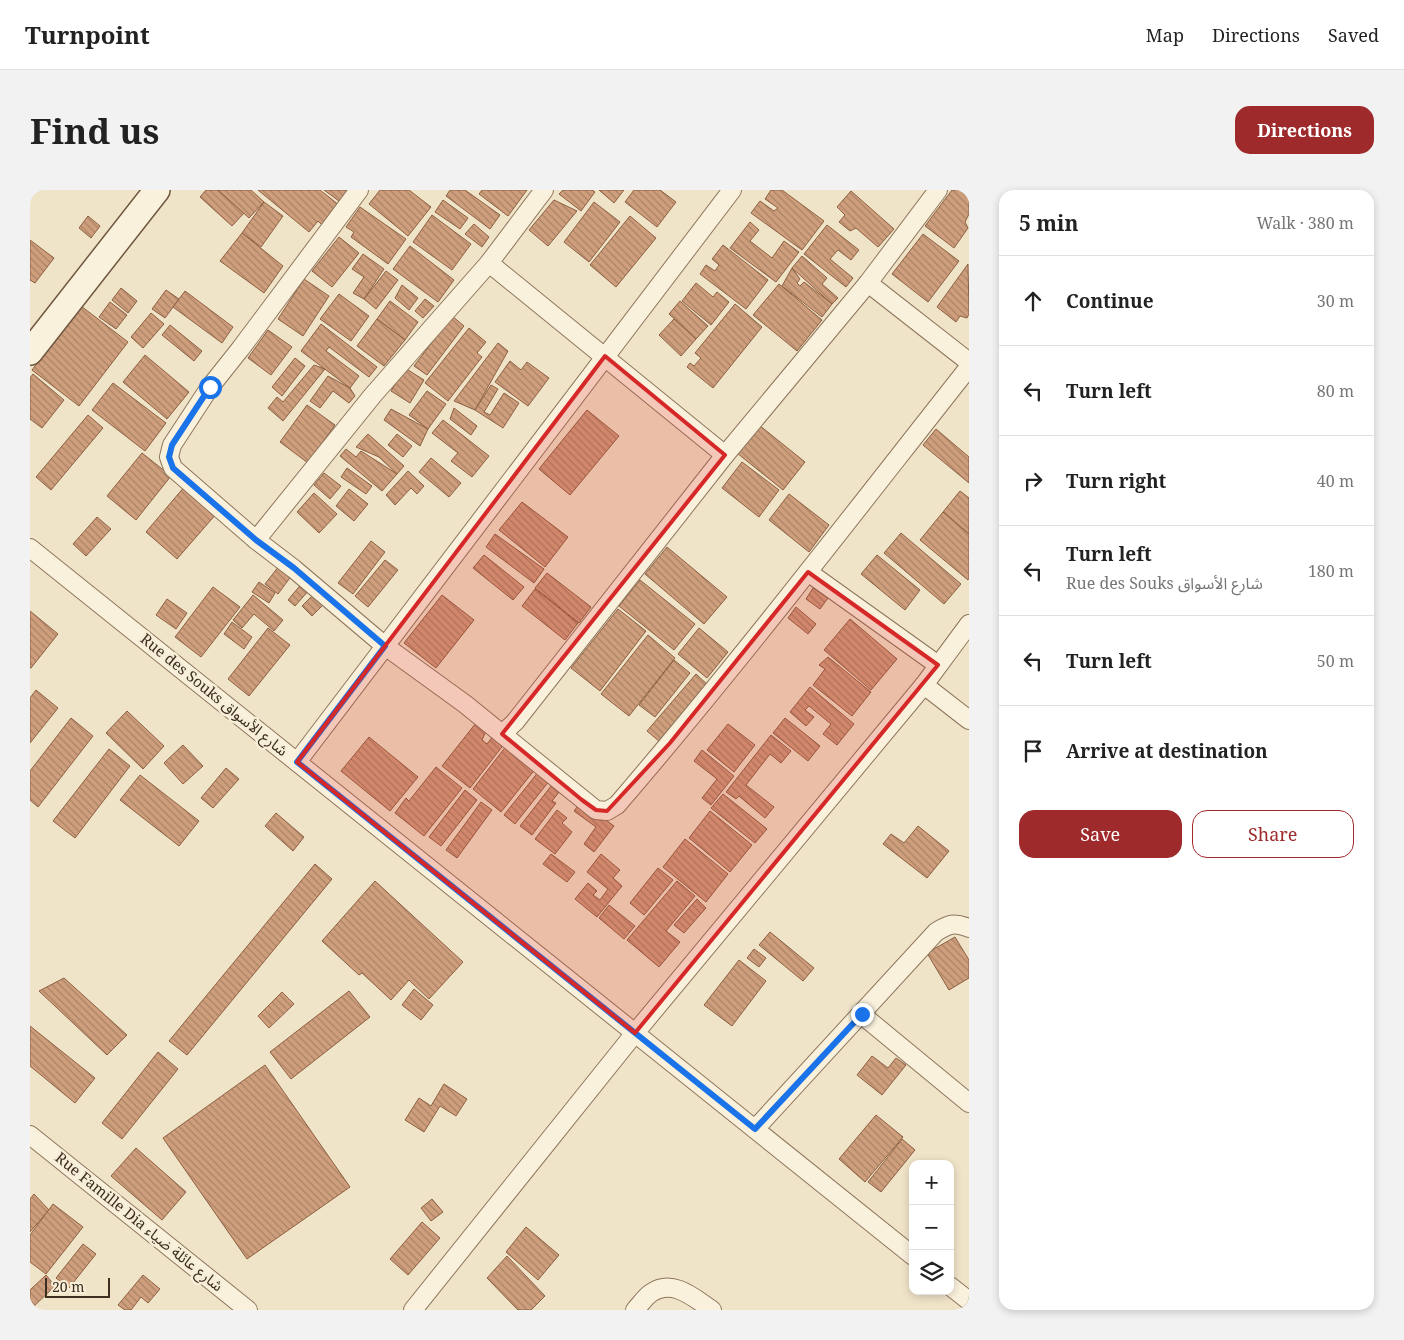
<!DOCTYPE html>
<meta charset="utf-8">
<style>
body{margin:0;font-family:"Noto Serif","Noto Sans Arabic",serif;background:#f2f2f2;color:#222}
.controls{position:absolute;right:15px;bottom:15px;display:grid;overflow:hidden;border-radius:10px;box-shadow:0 2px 8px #0003}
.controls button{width:45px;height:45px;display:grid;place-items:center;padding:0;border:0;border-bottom:1px solid #e0e0e0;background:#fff;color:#222;font:25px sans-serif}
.scale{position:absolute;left:15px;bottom:12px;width:65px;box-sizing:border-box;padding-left:5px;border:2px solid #3d2e20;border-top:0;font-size:14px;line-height:18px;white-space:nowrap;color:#3d2e20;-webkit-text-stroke:4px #f7eed8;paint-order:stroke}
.stop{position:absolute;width:15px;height:15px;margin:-11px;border:4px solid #1a73e8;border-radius:50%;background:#fff}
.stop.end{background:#1a73e8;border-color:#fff;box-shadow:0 1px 5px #0008}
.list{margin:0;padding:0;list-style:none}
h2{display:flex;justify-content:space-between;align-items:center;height:65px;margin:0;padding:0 20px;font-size:21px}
h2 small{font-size:16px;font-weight:400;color:#767676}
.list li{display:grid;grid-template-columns:32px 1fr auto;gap:15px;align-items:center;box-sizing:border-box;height:90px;padding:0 20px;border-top:1px solid #e0e0e0}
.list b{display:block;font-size:19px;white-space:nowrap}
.list p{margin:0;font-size:16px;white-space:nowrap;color:#767676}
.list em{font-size:16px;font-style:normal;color:#767676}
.actions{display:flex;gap:10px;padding:15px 20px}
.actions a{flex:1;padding:11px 0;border:1px solid #9e2a2b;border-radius:15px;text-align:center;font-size:18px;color:#9e2a2b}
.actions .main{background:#9e2a2b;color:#fff}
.icon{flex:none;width:28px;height:28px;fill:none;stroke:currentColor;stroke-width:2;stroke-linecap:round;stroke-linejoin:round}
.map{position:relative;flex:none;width:939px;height:1120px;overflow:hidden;border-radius:15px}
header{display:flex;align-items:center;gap:30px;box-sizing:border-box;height:70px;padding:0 25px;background:#fff;border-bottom:1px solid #e0e0e0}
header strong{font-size:24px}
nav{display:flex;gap:28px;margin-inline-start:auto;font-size:18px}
.intro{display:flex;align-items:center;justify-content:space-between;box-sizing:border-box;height:120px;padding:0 30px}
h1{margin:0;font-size:35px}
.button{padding:12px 22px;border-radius:15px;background:#9e2a2b;color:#fff;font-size:18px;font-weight:700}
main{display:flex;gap:30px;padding:0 30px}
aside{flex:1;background:#fff;border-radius:15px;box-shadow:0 2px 8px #0003}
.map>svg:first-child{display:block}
.building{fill:url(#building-back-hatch);stroke:#8d5f41}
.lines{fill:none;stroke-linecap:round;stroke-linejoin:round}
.street-casing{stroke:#8d765c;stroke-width:20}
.secondary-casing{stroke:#6f573f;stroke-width:28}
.street{stroke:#faf1dc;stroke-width:18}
.secondary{stroke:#faf1dc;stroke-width:25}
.route{stroke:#1a73e8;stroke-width:6}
.marked{fill:#d62828;fill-opacity:0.2;stroke:#d62828;stroke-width:4;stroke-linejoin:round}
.labels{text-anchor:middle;stroke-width:5;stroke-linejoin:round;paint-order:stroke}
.street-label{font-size:15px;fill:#3d2e20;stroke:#f7eed8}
</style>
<header>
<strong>Turnpoint</strong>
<nav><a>Map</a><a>Directions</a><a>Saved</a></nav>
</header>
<div class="intro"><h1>Find us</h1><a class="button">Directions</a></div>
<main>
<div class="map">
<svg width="939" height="1120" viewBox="0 0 939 1120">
<defs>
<pattern id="building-back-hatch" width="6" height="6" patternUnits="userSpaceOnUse" patternTransform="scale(1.25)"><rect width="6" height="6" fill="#cf9f7d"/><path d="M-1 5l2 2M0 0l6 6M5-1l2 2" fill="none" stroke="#a98266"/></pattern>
</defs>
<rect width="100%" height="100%" fill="#f0e4c8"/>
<g class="building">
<path d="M176 0H188L214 23 202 36 170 7Z"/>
<path d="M188 0H221L234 12 219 28Z"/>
<path d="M228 0H290L309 15 292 35 288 31 279 42Z"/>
<path d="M294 0H323L313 14Z"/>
<path d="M350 0H379L401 17 378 46 339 14Z"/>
<path d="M420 0H435L470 25 460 39 416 6Z"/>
<path d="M452 0H497L478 26 449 4Z"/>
<path d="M533 0H562L565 2 551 21 529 4Z"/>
<path d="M569 0H594L584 13Z"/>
<path d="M604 0H630L646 12 627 37 595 12Z"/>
<path d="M741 0H752L794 31 772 60 721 23 730 11 744 21 748 18 735 9Z"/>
<path d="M922 0H939V24L935 32 938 38 924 58 895 36Z"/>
<path d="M821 1 864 39 848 57 826 38 820 41 809 32 815 25 807 17Z"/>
<path d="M413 10 438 28 430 39 405 22Z"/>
<path d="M524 10 547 21 518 56 499 40Z"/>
<path d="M234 12 253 26 231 57 212 43Z"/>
<path d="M564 12 590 32 559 72 534 52Z"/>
<path d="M330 17 376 49 358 74 321 47 324 42 316 37Z"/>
<path d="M402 25 441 54 422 80 383 52Z"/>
<path d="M58 26 70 36 61 48 49 38Z"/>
<path d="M600 26 626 48 586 97 560 75Z"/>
<path d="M720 32 729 40 720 51 742 68 754 51 769 62 746 92 700 58Z"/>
<path d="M444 34 459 47 452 57 435 44Z"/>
<path d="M797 35 829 60 821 70 808 60 800 69 823 88 816 97 774 64Z"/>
<path d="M212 43 253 76 234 103 190 71Z"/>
<path d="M893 44 929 71 898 112 862 84Z"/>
<path d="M309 47 329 63 302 97 282 81Z"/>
<path d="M0 50 24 68 5 93 0 90Z"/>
<path d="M693 55 738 90 716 119 670 84 676 75 685 81 689 75 682 69Z"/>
<path d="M380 56 424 90 408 112 363 79Z"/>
<path d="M333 64 354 79 334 109 323 103 334 87 322 79Z"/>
<path d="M772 66 797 88 792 94 808 108 802 114 762 78Z"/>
<path d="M938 74 939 124 937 128 930 126 926 132 907 117Z"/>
<path d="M762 78 770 89 767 93 770 96 774 92 802 114 792 127 752 96Z"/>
<path d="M356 81 368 90 346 119 334 109Z"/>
<path d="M274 89 299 106 273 146 248 129Z"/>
<path d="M666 93 683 107 687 102 699 112 681 135 652 111Z"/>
<path d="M749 94 792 130 767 161 723 125Z"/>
<path d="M372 95 388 108 379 120 365 108Z"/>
<path d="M91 98 107 111 98 123 82 110Z"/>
<path d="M136 100 149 109 135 128 122 119Z"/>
<path d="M155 101 203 137 192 153 143 117Z"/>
<path d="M309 104 339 126 321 151 290 129Z"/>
<path d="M395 109 404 116 393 128 385 121Z"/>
<path d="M360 111 388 132 375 150 347 129Z"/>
<path d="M650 111 678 136 666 149 639 124Z"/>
<path d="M80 112 97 125 86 139 69 127Z"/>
<path d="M705 114 732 137 683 198 657 177 660 173 664 176 671 168 665 163Z"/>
<path d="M51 116 98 152 49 216 2 180Z"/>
<path d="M121 123 134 134 113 158 101 147Z"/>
<path d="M422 126 434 136 397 185 384 176Z"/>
<path d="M347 129 375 150 354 176 327 156Z"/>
<path d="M644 129 666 149 651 166 629 145Z"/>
<path d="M291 134 347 177 339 187 299 157 296 161 329 186 320 198 271 161Z"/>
<path d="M140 135 172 161 164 171 132 145Z"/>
<path d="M439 138 456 152 447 163 452 167 418 211 395 193Z"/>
<path d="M238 140 262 157 241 185 218 168Z"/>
<path d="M468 153 478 161 445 220 424 211Z"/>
<path d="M115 165 159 202 137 229 93 192Z"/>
<path d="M265 168 275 176 252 206 242 197Z"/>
<path d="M480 171 491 180 497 172 519 188 498 216 465 192Z"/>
<path d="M284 175 295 179 253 231 238 218 247 207 253 212Z"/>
<path d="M375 178 394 190 380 213 361 201Z"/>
<path d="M3 184 34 210 12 238 0 229V188Z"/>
<path d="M298 186 320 198 325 206 319 213 303 201 290 218 280 211Z"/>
<path d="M83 193 136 233 115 261 62 220Z"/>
<path d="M461 195 468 199 454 222 460 225 474 203 489 213 473 238 445 220Z"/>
<path d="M397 201 416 214 398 239 379 225Z"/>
<path d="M277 215 305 235 278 273 250 252Z"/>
<path d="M424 218 447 236 441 245 420 229Z"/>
<path d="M361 219 398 239 390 256 354 230Z"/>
<path d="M557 220 589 246 540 305 509 279Z"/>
<path d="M58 225 73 238 21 300 6 287Z"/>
<path d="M413 230 459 266 442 287 421 271 428 263 402 243Z"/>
<path d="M729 235 775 272 753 300 707 263Z"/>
<path d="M906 239 939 267V293L893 255Z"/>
<path d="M338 244 374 276 367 284 349 267 326 257Z"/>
<path d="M367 244 382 256 373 267 358 255Z"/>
<path d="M316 259 326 267 331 261 367 284 352 301 310 266Z"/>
<path d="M112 263 141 286 106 330 77 306Z"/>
<path d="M401 268 431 293 419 307 389 282Z"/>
<path d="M712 272 749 300 729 327 692 298Z"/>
<path d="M317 278 342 296 336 304 311 287Z"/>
<path d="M378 281 394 296 387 304 381 298 365 315 356 305Z"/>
<path d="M294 283 311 296 300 309 284 295Z"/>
<path d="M155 296 187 323 147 369 116 342Z"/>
<path d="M319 299 338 314 324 331 306 316Z"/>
<path d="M930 301 939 308V344L913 322Z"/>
<path d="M284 303 307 324 289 343 267 322Z"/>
<path d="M759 304 799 335 779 362 739 330Z"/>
<path d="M492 312 538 347 515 377 469 340Z"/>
<path d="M913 322 939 344V388L938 390 890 350Z"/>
<path d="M67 327 81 339 56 366 43 354Z"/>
<path d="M871 343 931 394 914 414 854 363Z"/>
<path d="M465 344 514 379 504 393 456 357Z"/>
<path d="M341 351 355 362 323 404 308 393Z"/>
<path d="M637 357 697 407 674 434 615 384Z"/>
<path d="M454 365 494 397 483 410 443 378Z"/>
<path d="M847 365 890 400 875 420 831 384Z"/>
<path d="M355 370 368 380 338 417 325 406Z"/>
<path d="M249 376 262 385 248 404 235 394Z"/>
<path d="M517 383 561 417 549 433 505 398Z"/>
<path d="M610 390 665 434 644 460 589 416Z"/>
<path d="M229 392 245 403 239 413 222 402Z"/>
<path d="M273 392 280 399 265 416 258 410Z"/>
<path d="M183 397 210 417 171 467 145 447Z"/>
<path d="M783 398 798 408 790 419 776 409Z"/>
<path d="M505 399 548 433 535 450 492 416Z"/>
<path d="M286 402 296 412 282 426 272 416Z"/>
<path d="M223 405 253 430 244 441 224 424 212 438 203 430Z"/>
<path d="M412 405 444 430 406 478 374 453Z"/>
<path d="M137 409 157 423 146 439 126 425Z"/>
<path d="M766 417 786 434 778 444 758 428Z"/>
<path d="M588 419 616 441 570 501 541 478Z"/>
<path d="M0 421 28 444 1 478H0Z"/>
<path d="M820 429 867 469 841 500 794 460Z"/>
<path d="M202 432 222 447 214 459 194 444Z"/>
<path d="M238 438 260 455 219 506 198 489Z"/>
<path d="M669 438 698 462 677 488 648 464Z"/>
<path d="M618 445 645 468 599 526 571 504Z"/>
<path d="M798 467 841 502 822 526 783 495 795 479 789 475Z"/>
<path d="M644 470 660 483 625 527 609 515Z"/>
<path d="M666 484 679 496 630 552 617 541Z"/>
<path d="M780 497 824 534 807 555 793 544 801 534 779 516 775 520 784 527 776 536 760 522Z"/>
<path d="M6 500 28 518 0 553V508Z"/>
<path d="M97 521 134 556 113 579 76 543Z"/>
<path d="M41 528 63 546 8 617 0 610V581Z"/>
<path d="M755 528 790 556 778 571 743 543Z"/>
<path d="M446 533 456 541 452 550 457 554 464 545 475 553 440 598 412 576Z"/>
<path d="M698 534 725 555 704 582 677 560Z"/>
<path d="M741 545 761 561 751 573 740 564 716 595 744 617 735 628 709 606 706 609 696 602Z"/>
<path d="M339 547 388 587 360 621 311 581Z"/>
<path d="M153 555 173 576 153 594 134 573Z"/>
<path d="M477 555 506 578 471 622 443 599Z"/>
<path d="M79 559 100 576 45 648 23 631Z"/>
<path d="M672 560 704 586 681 615 672 608 687 589 664 571Z"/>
<path d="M406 577 432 598 394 646 365 623 376 608 379 611Z"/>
<path d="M196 578 209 589 183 618 171 608Z"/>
<path d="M509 581 520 590 485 634 474 625Z"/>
<path d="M110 585 169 631 149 656 90 610Z"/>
<path d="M525 591 533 597 522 611 526 613 502 645 490 636Z"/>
<path d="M435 600 447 610 411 656 399 647Z"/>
<path d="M693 604 737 639 725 653 681 618Z"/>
<path d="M451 612 462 620 427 668 416 660Z"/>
<path d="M551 612 584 636 564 662 554 654 566 637 544 621Z"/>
<path d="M527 620 537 628 532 633 542 642 525 664 505 649Z"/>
<path d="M680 621 722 655 700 682 659 648Z"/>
<path d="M246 623 274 647 263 661 235 636Z"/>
<path d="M888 636 919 661 897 688 853 654 861 644 874 653Z"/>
<path d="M655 649 698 684 676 712 633 677Z"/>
<path d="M521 664 545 682 537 692 513 674Z"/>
<path d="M571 664 590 680 583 688 592 696 567 727 545 709 558 693 567 701 563 705 570 710 578 699 557 682Z"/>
<path d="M285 674 302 689 157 865 139 851Z"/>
<path d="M628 678 643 690 614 725 600 713Z"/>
<path d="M345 691 433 772 399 809 379 790 361 810 332 783 329 785 292 751Z"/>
<path d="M647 691 665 706 636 741 650 752 629 777 597 750Z"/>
<path d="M667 709 676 718 654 743 644 735Z"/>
<path d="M579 715 605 736 594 749 569 728Z"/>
<path d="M740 742 784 778 773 791 729 755Z"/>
<path d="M925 747 939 770V788L919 800 897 763Z"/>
<path d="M724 759 736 768 729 777 717 768Z"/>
<path d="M709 770 736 791 702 836 674 815Z"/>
<path d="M34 788 97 845 77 865 9 801Z"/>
<path d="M384 799 403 815 391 830 372 815Z"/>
<path d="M319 801 340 827 261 889 240 862Z"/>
<path d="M252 802 264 814 239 838 228 826Z"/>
<path d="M0 836 65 888 45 913 0 876Z"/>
<path d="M128 862 148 879 92 949 72 933Z"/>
<path d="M842 866 858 878 866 868 876 875 852 905 827 885Z"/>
<path d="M235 875 320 997 217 1069 133 948Z"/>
<path d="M414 894 437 909 426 926 410 916 394 942 375 930 389 908 401 916Z"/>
<path d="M846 925 873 947 835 992 809 969Z"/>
<path d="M872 949 885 960 851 1002 838 992Z"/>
<path d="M106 958 156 1002 132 1030 81 986Z"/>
<path d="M4 1004 19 1020 0 1042V1009Z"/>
<path d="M402 1009 413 1022 401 1031 391 1018Z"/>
<path d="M23 1014 53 1037 16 1084 0 1072V1045Z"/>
<path d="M392 1032 410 1048 378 1085 360 1069Z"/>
<path d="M496 1037 529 1065 508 1090 476 1062Z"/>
<path d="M53 1054 66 1064 39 1098 26 1088Z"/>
<path d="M477 1066 515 1106 501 1120H488L457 1088Z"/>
<path d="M16 1085 25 1096 0 1120V1100Z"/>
<path d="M113 1085 130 1099 118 1113 111 1107 101 1120H95L88 1115Z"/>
</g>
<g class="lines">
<g class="street-casing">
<g id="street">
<path d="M514 0 459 73 343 205 226 350 264 379 355 456 435 514 472 544 485 532 695 265 838 93 908 0"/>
<path d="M459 73 695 265"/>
<path d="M838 93 939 172"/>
<path d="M226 350 143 278 139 267 142 255 180 197 211 158 329 0"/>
<path d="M0 358 883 1066"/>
<path d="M778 382 908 475"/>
<path d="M894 495 939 530"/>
<path d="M472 544 566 620 577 621 587 615C709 473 823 324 939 177"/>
<path d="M267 572 702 0"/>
<path d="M831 824 939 913"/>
<path d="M725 939 906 742C919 734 924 732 939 738"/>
<path d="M0 945 218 1120"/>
<path d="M920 1096 939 1111"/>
<path d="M383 1120 605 843 894 495 939 434"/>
<path d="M605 1120C610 1115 615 1107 621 1103 643 1088 664 1108 682 1120"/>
</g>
</g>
<g class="secondary-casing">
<path id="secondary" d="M0 162 127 0"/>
</g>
<use href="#street" class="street"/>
<use href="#secondary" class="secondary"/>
</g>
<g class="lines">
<path class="route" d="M180 197 142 255 139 267 143 278 226 350 264 378 355 456 267 572 725 939 832 824"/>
</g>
<path class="marked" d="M575 166 695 265 472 544 552 610 566 620 577 621 640 553 778 382 908 475 605 843 267 572Z"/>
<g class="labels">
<g class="street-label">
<text transform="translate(184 505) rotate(39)" y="5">Rue des Souks شارع الأسواق</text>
<text transform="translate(109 1032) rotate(39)" y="5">Rue Famille Dia شارع عائلة ضياء</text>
</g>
</g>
</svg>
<div class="controls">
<button>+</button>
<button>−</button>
<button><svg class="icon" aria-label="layers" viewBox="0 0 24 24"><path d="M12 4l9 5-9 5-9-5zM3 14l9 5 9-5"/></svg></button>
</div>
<div class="scale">20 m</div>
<div class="stop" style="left:180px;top:197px"></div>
<div class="stop end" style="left:832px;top:824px"></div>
</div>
<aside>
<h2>5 min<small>Walk · 380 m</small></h2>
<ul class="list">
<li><svg class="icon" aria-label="ahead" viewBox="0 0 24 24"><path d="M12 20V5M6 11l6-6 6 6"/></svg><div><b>Continue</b></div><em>30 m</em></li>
<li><svg class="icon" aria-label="left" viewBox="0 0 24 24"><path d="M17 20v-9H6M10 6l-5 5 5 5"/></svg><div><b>Turn left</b></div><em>80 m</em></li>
<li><svg class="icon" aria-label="right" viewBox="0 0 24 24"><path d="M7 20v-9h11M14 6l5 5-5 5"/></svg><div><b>Turn right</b></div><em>40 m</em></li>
<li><svg class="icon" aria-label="left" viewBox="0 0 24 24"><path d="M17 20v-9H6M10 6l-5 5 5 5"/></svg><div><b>Turn left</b><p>Rue des Souks شارع الأسواق</p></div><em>180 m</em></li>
<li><svg class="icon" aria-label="left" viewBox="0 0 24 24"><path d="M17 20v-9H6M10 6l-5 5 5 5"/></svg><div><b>Turn left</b></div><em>50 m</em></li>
<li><svg class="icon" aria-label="arrive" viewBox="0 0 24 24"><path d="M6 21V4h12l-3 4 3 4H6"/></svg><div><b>Arrive at destination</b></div></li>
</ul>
<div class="actions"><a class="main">Save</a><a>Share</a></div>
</aside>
</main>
